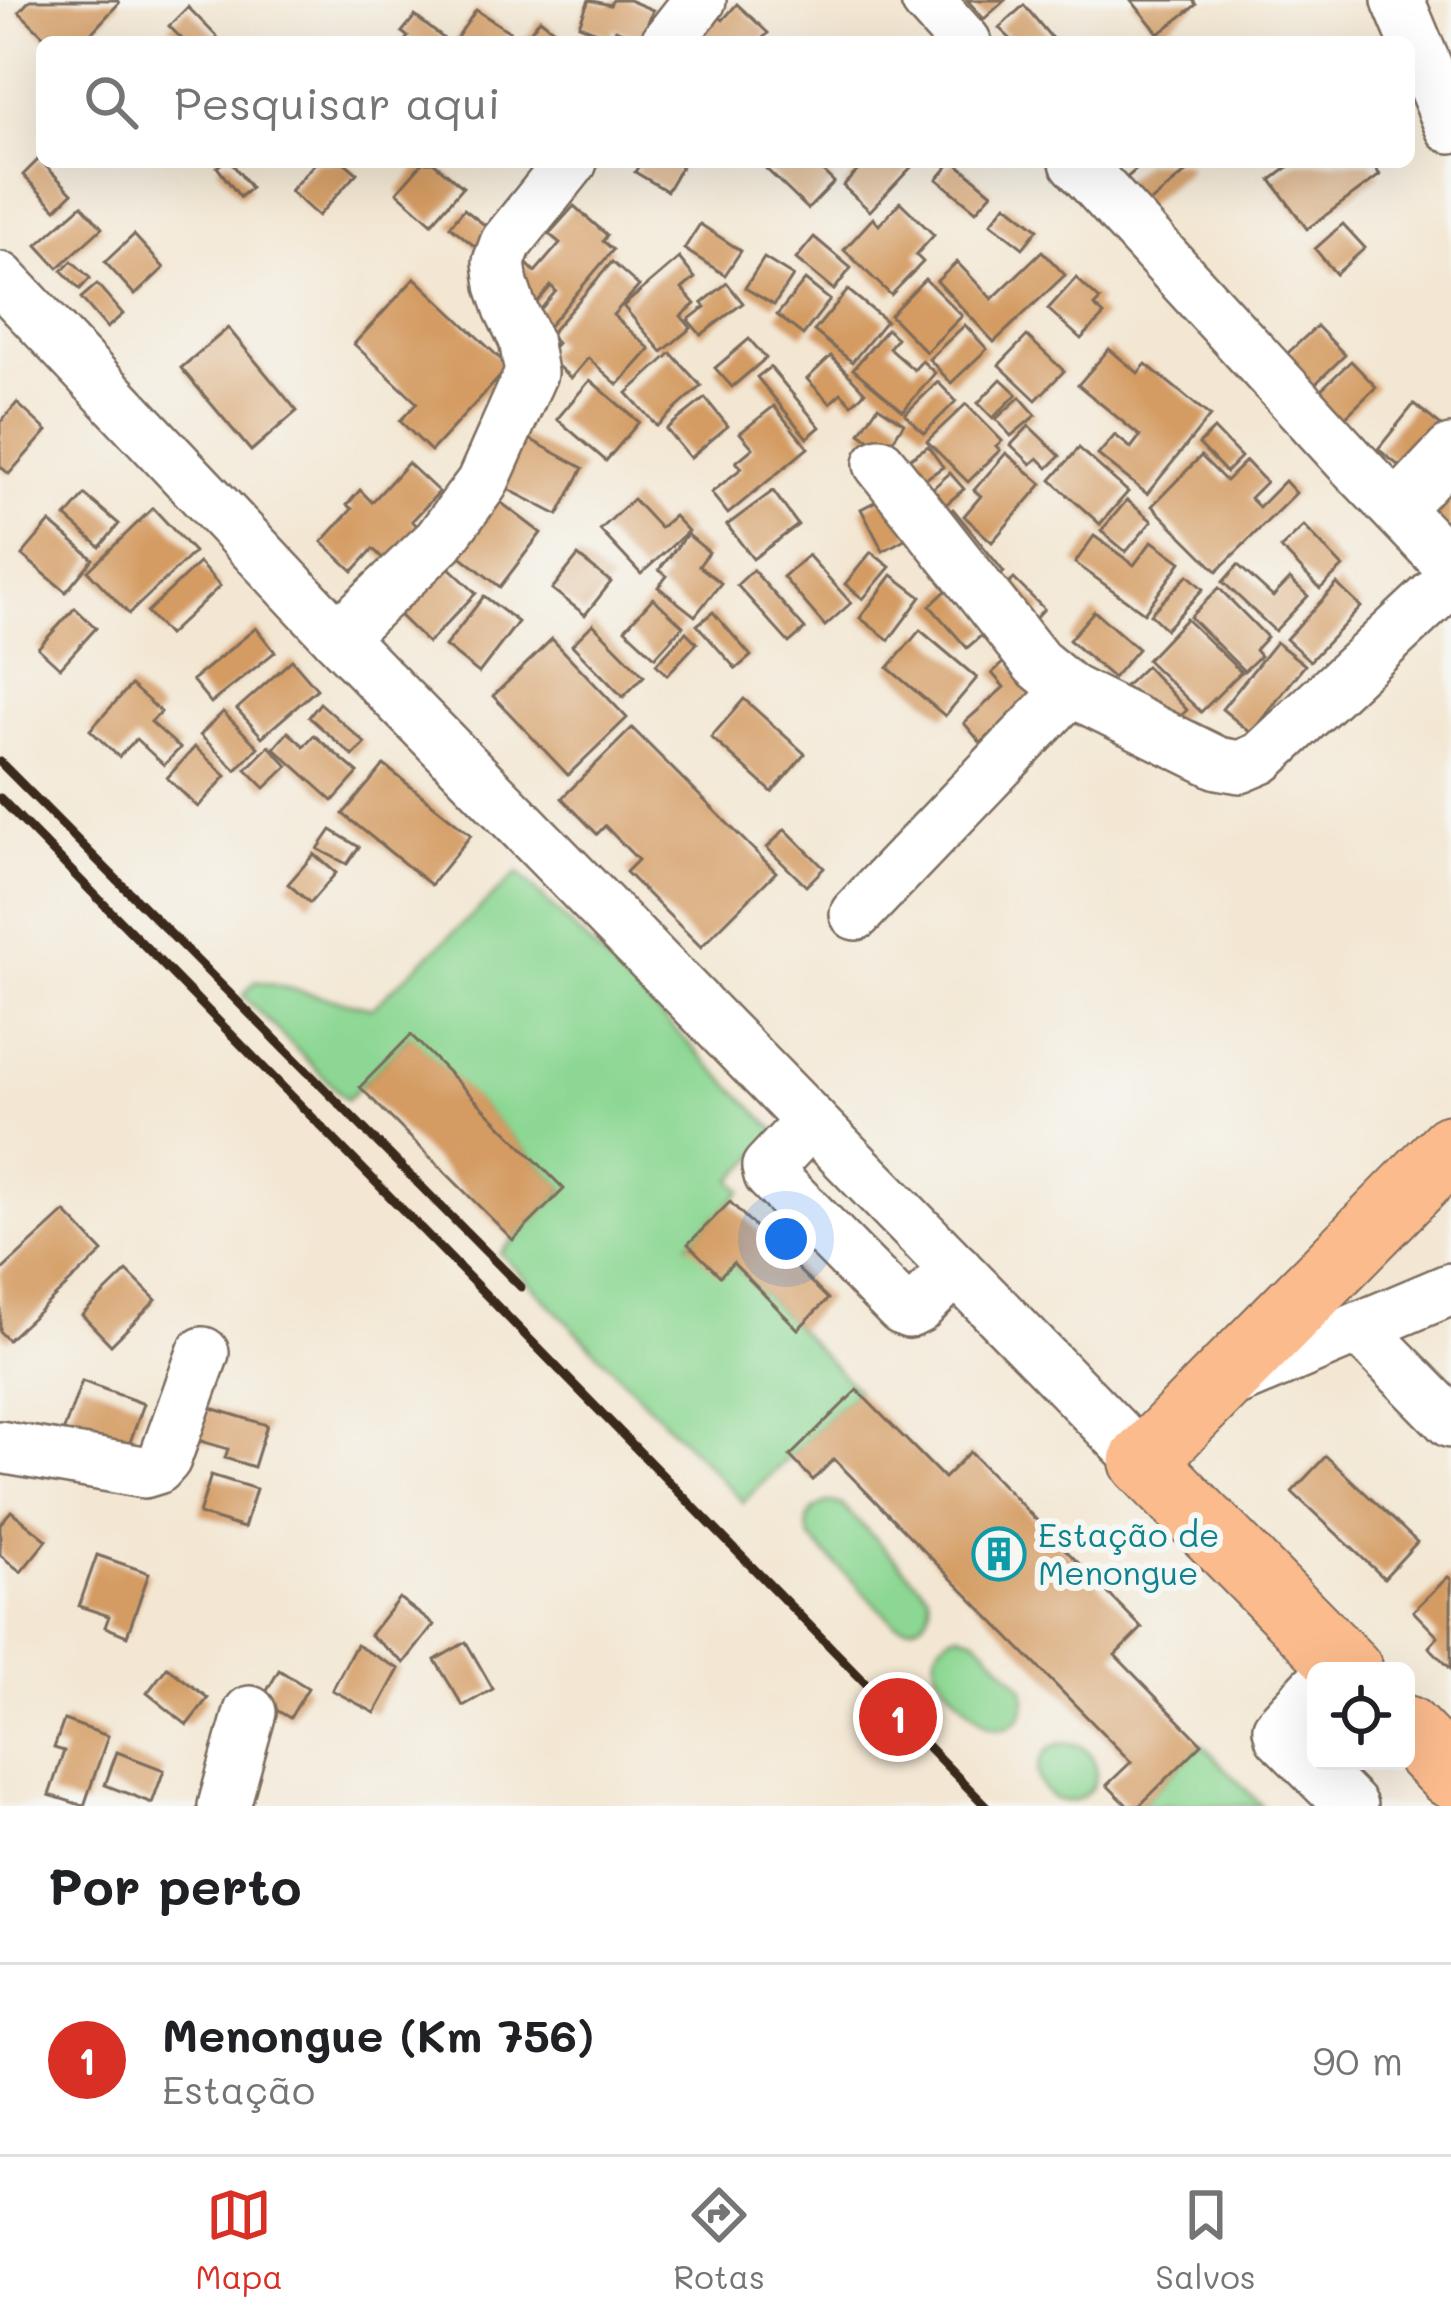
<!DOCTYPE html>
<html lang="pt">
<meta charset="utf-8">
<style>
body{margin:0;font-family:Mali,sans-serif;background:#f6f6f6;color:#202124}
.controls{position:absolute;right:36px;bottom:36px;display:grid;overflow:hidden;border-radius:18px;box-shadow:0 12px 48px #0002}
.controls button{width:108px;height:108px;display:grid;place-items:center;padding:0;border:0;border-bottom:3px solid #e0e0e0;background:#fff;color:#202124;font:60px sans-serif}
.you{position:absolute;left:786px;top:1239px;width:42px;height:42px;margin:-30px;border:9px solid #fff;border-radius:50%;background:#1a73e8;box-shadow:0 0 0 18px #1a73e833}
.badge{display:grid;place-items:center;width:78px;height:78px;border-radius:50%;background:#d93025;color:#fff;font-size:39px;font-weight:700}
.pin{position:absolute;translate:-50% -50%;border:6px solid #fff;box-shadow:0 3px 12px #0006}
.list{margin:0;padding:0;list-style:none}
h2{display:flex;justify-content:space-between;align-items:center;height:156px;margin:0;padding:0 48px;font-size:51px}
h2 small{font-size:39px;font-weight:400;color:#757577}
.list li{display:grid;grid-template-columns:78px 1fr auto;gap:36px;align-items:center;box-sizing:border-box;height:192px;padding:0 48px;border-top:3px solid #e0e0e0}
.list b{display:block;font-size:45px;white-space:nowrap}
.list p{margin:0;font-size:39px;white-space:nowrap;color:#757577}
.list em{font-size:39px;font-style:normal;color:#757577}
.icon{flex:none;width:66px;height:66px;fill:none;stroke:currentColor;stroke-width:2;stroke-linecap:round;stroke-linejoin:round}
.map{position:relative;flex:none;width:1451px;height:1806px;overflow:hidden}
.search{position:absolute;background:#fff;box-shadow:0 12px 48px #0002;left:36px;right:36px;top:36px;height:132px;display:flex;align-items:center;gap:30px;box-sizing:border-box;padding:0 42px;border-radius:18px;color:#757577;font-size:45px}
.sheet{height:348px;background:#fff}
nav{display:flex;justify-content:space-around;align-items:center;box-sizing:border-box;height:168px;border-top:3px solid #e0e0e0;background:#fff;font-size:33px;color:#757577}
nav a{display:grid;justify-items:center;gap:6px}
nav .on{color:#d93025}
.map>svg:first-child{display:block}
.green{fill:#8cd793;stroke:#648058;stroke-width:3}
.building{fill:#d49b62}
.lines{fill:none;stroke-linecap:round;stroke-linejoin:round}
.minor-casing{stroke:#7b6c5d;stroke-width:56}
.major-casing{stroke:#7b6c5d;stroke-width:70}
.minor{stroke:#fff;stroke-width:51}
.major{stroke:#fbbb8d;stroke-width:66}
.rail{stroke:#3b2a1e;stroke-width:9}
.labels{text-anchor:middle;stroke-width:12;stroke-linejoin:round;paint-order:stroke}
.culture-label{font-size:33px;fill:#0d838f;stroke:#f6f6f2;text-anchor:start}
</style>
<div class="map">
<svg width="1451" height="1806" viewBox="0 0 1451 1806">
<rect width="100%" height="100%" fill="#f6f6f2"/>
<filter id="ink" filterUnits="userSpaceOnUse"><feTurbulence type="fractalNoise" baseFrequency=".00833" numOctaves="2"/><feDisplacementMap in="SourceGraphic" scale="24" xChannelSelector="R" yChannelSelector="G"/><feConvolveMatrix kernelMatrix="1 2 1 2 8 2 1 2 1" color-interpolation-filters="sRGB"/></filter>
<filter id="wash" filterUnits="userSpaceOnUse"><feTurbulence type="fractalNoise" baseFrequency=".004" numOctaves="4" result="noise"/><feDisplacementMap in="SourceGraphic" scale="48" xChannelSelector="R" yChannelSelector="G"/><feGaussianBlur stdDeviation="2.7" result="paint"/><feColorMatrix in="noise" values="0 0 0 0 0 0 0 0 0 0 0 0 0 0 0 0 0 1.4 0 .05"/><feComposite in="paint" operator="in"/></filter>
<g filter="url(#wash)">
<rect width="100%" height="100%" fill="#f3e7d3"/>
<g class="green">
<path d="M518 873 779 1134 732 1180 742 1191 688 1244 733 1263 857 1390 743 1502 500 1253 564 1189 410 1036 347 1100 243 996 256 981 372 1008Z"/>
<path d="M827 1502 842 1505 927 1592C937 1615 919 1632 895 1624L810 1538C803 1521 810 1509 827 1502Z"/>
<path d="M959 1633 976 1638 1022 1686C1032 1706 1017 1736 991 1726 977 1720 946 1685 937 1672 931 1653 940 1638 959 1633Z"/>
<circle cx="1067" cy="1772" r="29"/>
<path d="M1202 1744 1262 1806H1139Z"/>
</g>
<g id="blocks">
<g class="building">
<path d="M30 0H117L119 3 83 42H50L19 12Z"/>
<path d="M589 0 610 5 613 0H629L653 10 641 40 615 29 611 38 579 25Z"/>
<path d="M967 0H1005L984 19Z"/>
<path d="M1131 0H1193L1196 5 1159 34Z"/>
<path d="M737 4 768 33 759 42H688L715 13 723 20Z"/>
<path d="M1024 5 1055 42H1014L999 28Z"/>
<path d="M188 7 222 42H185L169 26Z"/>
<path d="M476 10 510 32 503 42H454Z"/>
<path d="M415 16 443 38 440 42H404L408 37 402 32Z"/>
<path d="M540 19 569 42H522Z"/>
<path d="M39 159 72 193 56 209 23 175Z"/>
<path d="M223 162H231L251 188 240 197 217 167Z"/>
<path d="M316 162H344L357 173 318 216 290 191Z"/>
<path d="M423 162H433L463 187 432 223 397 192Z"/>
<path d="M641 162H684L667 191 635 172Z"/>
<path d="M759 162H813L834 182 808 209Z"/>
<path d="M866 162H916L870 211 843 186Z"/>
<path d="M952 162H955L992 193 976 211 937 179Z"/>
<path d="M1145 162H1184L1190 169 1139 212 1117 186Z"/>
<path d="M1295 162H1371L1380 175 1307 229 1271 180Z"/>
<path d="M900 202 934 235 916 255 923 262 891 295 844 250 873 218 879 225Z"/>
<path d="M1006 204 1038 229 1023 248 991 223Z"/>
<path d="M82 205 102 228 58 268 37 245Z"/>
<path d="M574 206 607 235 603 241 613 250 548 327 535 316 556 291 551 286 533 307 508 286 527 264 535 272 560 243 549 234Z"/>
<path d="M464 209 505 241 490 259 450 226Z"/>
<path d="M700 224 741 251 725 275 684 249Z"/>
<path d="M1343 224 1365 248 1336 274 1315 249Z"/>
<path d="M134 235 164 268 135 295 105 262Z"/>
<path d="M814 237 851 268 834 290 796 259Z"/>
<path d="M1042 251 1065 275 994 342 937 281 957 262 992 299Z"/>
<path d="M679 258 695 278 682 289 695 304 681 316 691 328 662 352 623 306Z"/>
<path d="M764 258 793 276 774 305 745 288Z"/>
<path d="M72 261 90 278 80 289 62 271Z"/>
<path d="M612 262 639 286 613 315 650 349 618 385 588 358 571 378 546 356 557 343 549 335Z"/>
<path d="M415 278 509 367 431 451 400 421 417 403 354 344Z"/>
<path d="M1076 278 1100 300 1094 306 1104 315 1081 339 1048 309Z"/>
<path d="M925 279 962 316 926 352 890 315Z"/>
<path d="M805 280 830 300 803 335 777 315Z"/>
<path d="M727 283 743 303 701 335 688 320 705 307 702 303Z"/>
<path d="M97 284 123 314 107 328 81 298Z"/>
<path d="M848 290 886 321 852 362 814 331Z"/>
<path d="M965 325 987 349 951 383 929 359Z"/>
<path d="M1317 326 1345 355 1307 392 1278 362Z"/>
<path d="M228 328 297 411 251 451 181 368Z"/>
<path d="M887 329 897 338 889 348 914 370 922 361 935 373 903 411 853 369Z"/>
<path d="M1027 336 1064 371 1036 400 999 365Z"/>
<path d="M749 339 766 358 732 387 715 368Z"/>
<path d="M1109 349 1138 373 1146 364 1210 416 1147 494 1098 455 1115 435 1131 448 1140 436 1078 385Z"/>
<path d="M671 353 701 386 657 426 627 393Z"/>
<path d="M831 356 865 392 852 404 841 393 830 403 807 379Z"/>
<path d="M1351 361 1376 387 1335 427 1310 400Z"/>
<path d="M770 367 820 427 807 438 757 377Z"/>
<path d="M1001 379 1017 394 993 418 978 403Z"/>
<path d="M590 380 639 422 606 461 557 419Z"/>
<path d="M938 382 956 401 924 433 905 414Z"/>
<path d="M1020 397 1036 415 1011 436 996 419Z"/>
<path d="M705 398 728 426 690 458 666 429Z"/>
<path d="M17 403 47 431 9 474 0 466V423Z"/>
<path d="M966 404 1002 441 996 446 1000 450 968 482 927 441Z"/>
<path d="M1414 404 1446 430 1410 475 1378 449Z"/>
<path d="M774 406 808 448 728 514 711 493 742 468 736 462 753 448 740 433Z"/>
<path d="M878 406 904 423 886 451 860 433Z"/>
<path d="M1029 426 1060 456 1048 468 1038 458 1031 464 1011 445Z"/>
<path d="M1214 429 1241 457 1226 472 1199 444Z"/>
<path d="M524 436 583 468 558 515 498 484Z"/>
<path d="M928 446 943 467 915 486 900 465Z"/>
<path d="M1079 448 1128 492 1100 524 1051 480Z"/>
<path d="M1006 453 1042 484 992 542 964 516 981 496 974 490Z"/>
<path d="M1201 456 1226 481 1246 461 1266 482 1250 498 1259 507 1285 481 1296 493 1217 571 1152 506Z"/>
<path d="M408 463 439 492 412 521 426 534 394 569 373 549 353 571 322 542 352 509 347 505 360 490 372 502Z"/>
<path d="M950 473 964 489 936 513 922 498Z"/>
<path d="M1451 483V535L1425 510Z"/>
<path d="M773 491 798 525 753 559 727 525Z"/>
<path d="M890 494 912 535 883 551 861 509Z"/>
<path d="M85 495 119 524 100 547 66 517Z"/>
<path d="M495 498 541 533 500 587 454 551Z"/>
<path d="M633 499 660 528 674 516 688 531 641 574 600 530Z"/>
<path d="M1127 500 1152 521 1126 552 1101 531Z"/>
<path d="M153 508 194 552 129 614 88 571Z"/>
<path d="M953 509 1004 572 990 584 937 521Z"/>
<path d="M50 522 93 559 66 592 22 555Z"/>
<path d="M1304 526 1343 567 1320 589 1281 548Z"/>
<path d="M687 534 709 552 699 566 721 583 695 616 658 587 667 576 659 570Z"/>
<path d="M1094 536 1134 565 1152 541 1181 562 1144 613 1075 563Z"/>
<path d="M871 552 890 567 863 599 845 584Z"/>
<path d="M808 555 851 603 825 626 783 577Z"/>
<path d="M578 556 611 582 585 615 552 589Z"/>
<path d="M443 562 476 593 428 643 396 612Z"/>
<path d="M199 563 220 586 168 635 147 612Z"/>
<path d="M1238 565 1273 597 1290 579 1308 596 1275 631 1223 582Z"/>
<path d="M753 570 805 629 789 643 737 585Z"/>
<path d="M892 575 921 597 889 640 860 618Z"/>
<path d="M1188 575 1203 589 1166 629 1150 614Z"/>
<path d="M1014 579 1044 609 1027 627 996 596Z"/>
<path d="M1337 584 1361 607 1310 661 1286 639Z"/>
<path d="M951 586 989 629 967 648 930 606Z"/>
<path d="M1219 588 1267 637 1255 650 1260 656 1244 671 1190 617Z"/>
<path d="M484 596 518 622 479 673 445 646Z"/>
<path d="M653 598 683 626 655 657 625 629Z"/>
<path d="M75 608 96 628 60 668 38 648Z"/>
<path d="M1094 611 1138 649 1113 678 1069 640Z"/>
<path d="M713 612 751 656 736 669 697 625Z"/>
<path d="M1186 619 1241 672 1201 712 1147 660Z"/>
<path d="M593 624 644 676 623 697 572 645Z"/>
<path d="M256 628 275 652 211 703 192 680Z"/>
<path d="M920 630 977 678 945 716 888 668Z"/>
<path d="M686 632 697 643 667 675 656 664Z"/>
<path d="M552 639 627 718 568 775 493 696Z"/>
<path d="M1276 642 1305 665 1251 733 1222 709Z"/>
<path d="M292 660 317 689 262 737 237 709Z"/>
<path d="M1006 660 1036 693 981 743 964 723 1004 687 992 673Z"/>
<path d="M1146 666 1187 710 1165 731 1124 687Z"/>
<path d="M131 685 161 712 151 722 180 748 164 765 136 739 119 757 90 730Z"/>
<path d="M744 699 805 754 772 792 711 737Z"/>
<path d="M320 703 365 743 353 756 309 717Z"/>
<path d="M223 712 258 747 236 770 200 735Z"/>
<path d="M632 728 776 872 701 947 626 872 638 860 605 826 597 834 562 798Z"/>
<path d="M288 732 304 746 314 735 358 773 333 801 274 748Z"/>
<path d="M269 746 288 766 265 788 246 769Z"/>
<path d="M195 747 226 776 198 807 167 778Z"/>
<path d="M384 765 471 835 431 885 343 814Z"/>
<path d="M785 829 824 868 806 886 767 848Z"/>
<path d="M331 830 359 847 347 864 318 849Z"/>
<path d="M314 854 336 873 310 903 288 884Z"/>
<path d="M411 1035 564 1189 513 1240 360 1087Z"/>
<path d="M730 1202 828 1299 798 1329 733 1263 720 1276 688 1244Z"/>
<path d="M65 1212 103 1252 8 1340 0 1332V1272Z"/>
<path d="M127 1271 156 1300 111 1345 82 1315Z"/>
<path d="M82 1381 144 1404 126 1453 58 1446Z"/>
<path d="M857 1390 944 1478 970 1452 1142 1628 1115 1655 1202 1744 1139 1806H1128L1107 1785 1131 1762 834 1459 813 1480 790 1456Z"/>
<path d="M208 1407 267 1425 254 1467 225 1458 228 1449 197 1440Z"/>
<path d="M1326 1456 1417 1542 1384 1578 1292 1492Z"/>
<path d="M211 1475 256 1489 244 1528 199 1514Z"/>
<path d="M11 1511 47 1540 21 1572 0 1555V1524Z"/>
<path d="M97 1555 149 1573 127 1636 105 1627 109 1616 79 1606Z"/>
<path d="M1448 1577 1451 1579V1669L1429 1647 1438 1637 1413 1611Z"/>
<path d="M399 1598 434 1625 404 1663 370 1635Z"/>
<path d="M466 1642 493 1689 463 1706 435 1660Z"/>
<path d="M356 1645 399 1669 375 1713 332 1690Z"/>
<path d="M167 1667 208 1698 187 1725 147 1693Z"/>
<path d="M279 1670 308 1688 290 1718 261 1701Z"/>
<path d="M64 1720 108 1736 84 1806 49 1795 64 1751 54 1748Z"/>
<path d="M117 1752 164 1770 152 1803 105 1785Z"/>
</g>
</g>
</g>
<g filter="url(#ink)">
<use href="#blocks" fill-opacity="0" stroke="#7b6c5d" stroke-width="3"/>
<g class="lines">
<g class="minor-casing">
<g id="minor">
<path d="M927 0 965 42"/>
<path d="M1398 0 1451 127"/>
<path d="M667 42 700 0"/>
<path d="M1076 162 1353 464 1451 566"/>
<path d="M0 278 338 637 1143 1461"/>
<path d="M880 464 1037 663 1070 690 1218 763 1240 767 1261 758 1451 580"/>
<path d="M1397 508 1451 451"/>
<path d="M338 637 439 541 482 483 531 373 525 339 510 308 502 285 499 262 506 243 571 162"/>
<path d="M856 914 1070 690"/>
<path d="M811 1121 768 1167 770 1175 902 1309 909 1312 917 1308 956 1269"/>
<path d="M1360 1329 1451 1422"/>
<path d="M1231 1382 1451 1289"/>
<path d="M0 1447 144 1472 157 1468 165 1459 203 1353"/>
<path d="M1316 1688 1279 1728 1281 1736 1351 1806"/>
<path d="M224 1806 250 1712"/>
</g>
</g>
<g class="major-casing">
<g id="major">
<path d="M1350 1671 1143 1461 1451 1148"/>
<path d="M1406 1729 1451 1775"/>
</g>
</g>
<use href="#minor" class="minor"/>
<use href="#major" class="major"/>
<g class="rail">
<path d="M0 762 521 1287"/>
<path d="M0 798 986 1806"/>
</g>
</g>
</g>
<defs>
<g id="building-ring" transform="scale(2.7)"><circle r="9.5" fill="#f6f6f2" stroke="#0f9aa8" stroke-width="1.5"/><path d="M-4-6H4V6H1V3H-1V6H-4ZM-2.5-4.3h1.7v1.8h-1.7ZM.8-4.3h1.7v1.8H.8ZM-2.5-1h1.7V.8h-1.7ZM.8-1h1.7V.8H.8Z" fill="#0f9aa8"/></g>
</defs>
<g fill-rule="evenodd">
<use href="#building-ring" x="999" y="1554"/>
</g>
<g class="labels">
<g class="culture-label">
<text x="1038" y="1547">Estação de<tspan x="1038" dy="38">Menongue</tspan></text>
</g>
</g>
</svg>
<div class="controls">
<button><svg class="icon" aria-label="locate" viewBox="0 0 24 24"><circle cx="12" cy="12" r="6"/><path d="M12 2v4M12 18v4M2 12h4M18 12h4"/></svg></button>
</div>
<div class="you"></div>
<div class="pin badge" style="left:898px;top:1717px">1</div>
<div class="search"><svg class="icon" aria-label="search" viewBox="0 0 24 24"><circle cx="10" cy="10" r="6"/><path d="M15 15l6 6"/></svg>Pesquisar aqui</div>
</div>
<section class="sheet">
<h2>Por perto<small></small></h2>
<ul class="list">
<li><span class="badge">1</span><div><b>Menongue (Km 756)</b><p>Estação</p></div><em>90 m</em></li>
</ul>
</section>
<nav>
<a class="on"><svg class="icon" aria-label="map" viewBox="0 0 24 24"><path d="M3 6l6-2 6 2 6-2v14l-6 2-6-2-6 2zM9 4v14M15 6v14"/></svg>Mapa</a>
<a><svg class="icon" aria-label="directions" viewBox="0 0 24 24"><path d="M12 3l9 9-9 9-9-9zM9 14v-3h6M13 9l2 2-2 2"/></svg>Rotas</a>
<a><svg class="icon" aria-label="saved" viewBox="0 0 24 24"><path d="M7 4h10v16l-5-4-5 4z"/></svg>Salvos</a>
</nav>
